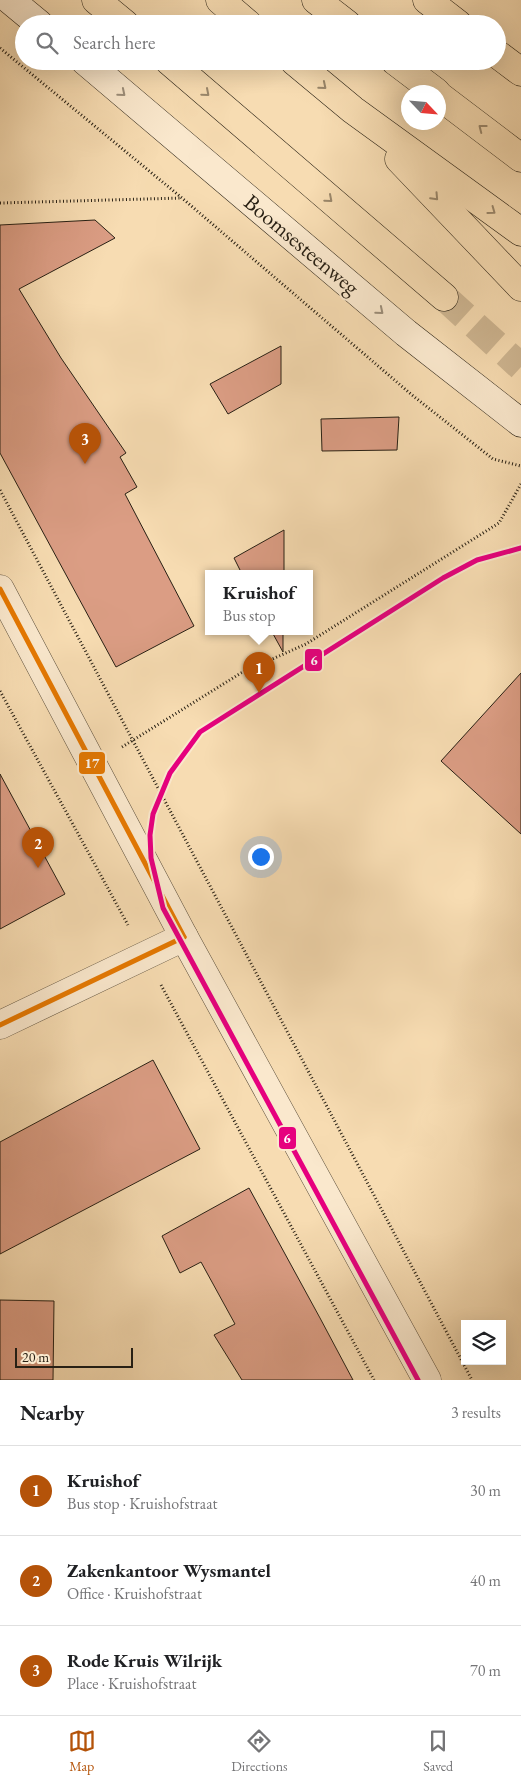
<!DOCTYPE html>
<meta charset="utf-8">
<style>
body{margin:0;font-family:"EB Garamond",serif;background:#f6f6f6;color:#202124}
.controls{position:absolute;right:15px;bottom:15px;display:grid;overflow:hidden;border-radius:0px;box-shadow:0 5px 20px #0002}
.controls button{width:45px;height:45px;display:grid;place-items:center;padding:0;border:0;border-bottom:1px solid #e0e0e0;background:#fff;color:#202124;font:25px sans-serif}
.compass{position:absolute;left:401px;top:85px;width:45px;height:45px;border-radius:50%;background:#fff;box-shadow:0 5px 20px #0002;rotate:116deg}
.scale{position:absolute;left:15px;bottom:12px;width:118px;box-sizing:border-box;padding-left:5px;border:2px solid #282014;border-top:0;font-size:14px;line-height:18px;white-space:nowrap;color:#282014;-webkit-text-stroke:4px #fae8cd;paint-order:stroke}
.you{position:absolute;left:260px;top:856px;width:18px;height:18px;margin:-12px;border:4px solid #fff;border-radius:50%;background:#1a73e8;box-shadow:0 0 0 8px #1a73e833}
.badge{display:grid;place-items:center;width:32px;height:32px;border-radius:50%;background:#b45309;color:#fff;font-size:16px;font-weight:700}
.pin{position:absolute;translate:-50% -41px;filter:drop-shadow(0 1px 2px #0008)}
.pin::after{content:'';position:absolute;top:26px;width:18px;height:15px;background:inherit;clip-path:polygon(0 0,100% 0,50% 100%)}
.popup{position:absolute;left:205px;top:570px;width:108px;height:65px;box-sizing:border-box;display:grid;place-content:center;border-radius:0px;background:#fff;filter:drop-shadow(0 1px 4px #0005);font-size:16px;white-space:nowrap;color:#757577}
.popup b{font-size:19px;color:#202124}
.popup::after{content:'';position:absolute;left:50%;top:100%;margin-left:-10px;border:10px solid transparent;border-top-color:#fff}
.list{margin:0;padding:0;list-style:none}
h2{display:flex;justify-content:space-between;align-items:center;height:65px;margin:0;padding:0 20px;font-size:21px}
h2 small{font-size:16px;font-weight:400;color:#757577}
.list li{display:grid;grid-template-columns:32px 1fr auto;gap:15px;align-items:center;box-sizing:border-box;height:90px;padding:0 20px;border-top:1px solid #e0e0e0}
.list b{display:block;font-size:19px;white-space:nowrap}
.list p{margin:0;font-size:16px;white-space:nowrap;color:#757577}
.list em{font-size:16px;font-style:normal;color:#757577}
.icon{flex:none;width:28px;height:28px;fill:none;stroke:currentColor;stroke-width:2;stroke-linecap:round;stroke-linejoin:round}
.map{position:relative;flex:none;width:521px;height:1380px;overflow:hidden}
.search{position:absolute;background:#fff;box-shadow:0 5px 20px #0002;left:15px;right:15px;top:15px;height:55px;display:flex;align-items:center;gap:12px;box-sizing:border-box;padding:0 18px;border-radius:28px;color:#757577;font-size:19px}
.sheet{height:335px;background:#fff}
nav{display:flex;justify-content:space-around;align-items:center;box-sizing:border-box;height:70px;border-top:1px solid #e0e0e0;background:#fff;font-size:14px;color:#757577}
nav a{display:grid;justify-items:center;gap:2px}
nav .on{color:#b45309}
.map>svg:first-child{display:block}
.building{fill:#db9d84;stroke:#282014}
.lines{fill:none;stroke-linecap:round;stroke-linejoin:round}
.motorway-tunnel{stroke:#ceb692;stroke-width:28;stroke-dasharray:28 14;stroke-linecap:butt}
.minor-casing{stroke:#5c4f3c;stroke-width:29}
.secondary-casing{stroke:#282014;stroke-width:29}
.motorway-casing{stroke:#282014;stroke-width:29}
.path{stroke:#282014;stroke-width:3;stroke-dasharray:1 2.5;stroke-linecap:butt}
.minor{stroke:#fae8cd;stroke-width:28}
.secondary{stroke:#fae8cd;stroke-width:28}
.motorway{stroke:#f7dcb2;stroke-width:28}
.bus-1-casing{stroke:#fae8cd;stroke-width:9}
.bus-1{stroke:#e57801;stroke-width:5}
.tram-1-casing{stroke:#fae8cd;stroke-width:9}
.tram-1{stroke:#e6007e;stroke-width:5}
.oneway{stroke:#9a876b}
.oneway2{stroke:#9c8e7a}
.labels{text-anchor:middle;stroke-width:4;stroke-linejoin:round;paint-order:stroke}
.street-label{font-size:22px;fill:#282014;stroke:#fae8cd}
.line-badge{stroke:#fae8cd;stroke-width:2}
.badge-label{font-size:14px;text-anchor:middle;font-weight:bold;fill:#fff}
</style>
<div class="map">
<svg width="521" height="1380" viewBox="0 0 521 1380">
<rect width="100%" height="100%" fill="#f7dcb2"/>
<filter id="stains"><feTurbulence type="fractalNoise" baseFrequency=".004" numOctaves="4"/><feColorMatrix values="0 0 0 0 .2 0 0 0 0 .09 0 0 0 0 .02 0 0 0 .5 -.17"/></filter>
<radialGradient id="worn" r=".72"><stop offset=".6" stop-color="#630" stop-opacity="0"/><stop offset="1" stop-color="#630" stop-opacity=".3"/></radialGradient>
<g class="building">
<path d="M95 220 115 238 19 289 61 358 126 453 120 457 137 487 125 494 194 626 116 667 0 453V225Z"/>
<path d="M281 346V384L228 414 210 384Z"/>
<path d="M399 417 397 450 322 451 321 419Z"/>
<path d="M284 530V574H242L234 558Z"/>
<path d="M272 632H283V652Z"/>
<path d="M521 673V834L441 761Z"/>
<path d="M0 774 65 894 0 929Z"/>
<path d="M153 1060 200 1149 0 1254V1142Z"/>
<path d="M249 1188 320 1318 353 1380H242L214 1335 235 1324 201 1262 180 1273 162 1236Z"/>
<path d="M0 1300 54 1301 53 1380H0Z"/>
</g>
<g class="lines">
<path class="motorway-tunnel" d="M444 297 521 367"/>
<g class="minor-casing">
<g id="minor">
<path d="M0 589 184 937 427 1380"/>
<path d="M0 1025 184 937"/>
</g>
</g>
<g class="secondary-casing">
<g id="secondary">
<path d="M10 0 39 24"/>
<path d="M85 61 406 333 521 423"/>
</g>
</g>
<g class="motorway-casing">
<g id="motorway">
<path d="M96 0 125 24"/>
<path d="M220 0 248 24"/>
<path d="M316 0 347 24"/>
<path d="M427 0 458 24"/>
<path d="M497 54 521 72"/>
<path d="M169 61 444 297"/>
<path d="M294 61 353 110 521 232"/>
<path d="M395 61 436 92"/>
<path d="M438 95 521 158"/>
<path d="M399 159 521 287"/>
</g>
</g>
<g class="path">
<path d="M0 48 182 198 412 395 493 459 521 466"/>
<path d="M0 203 182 198"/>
<path d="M0 490 472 1380"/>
<path d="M0 691 128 925"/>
<path d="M122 747 241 673 306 644 499 523 521 484"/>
<path d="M161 985 374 1380"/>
</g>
<use href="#minor" class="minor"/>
<use href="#secondary" class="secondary"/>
<use href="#motorway" class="motorway"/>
<g class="bus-1-casing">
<g id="bus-1">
<path d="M0 589 184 937"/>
<path d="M0 1025 184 937"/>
</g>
</g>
<use href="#bus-1" class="bus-1"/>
<g class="tram-1-casing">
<path id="tram-1" d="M418 1380 163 908 151 858 150 835 153 814 170 773 200 732 443 578 477 560 521 548"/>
</g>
<use href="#tram-1" class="tram-1"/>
</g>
<defs><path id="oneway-chevron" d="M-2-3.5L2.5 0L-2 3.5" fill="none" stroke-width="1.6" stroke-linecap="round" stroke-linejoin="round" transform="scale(1.25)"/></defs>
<g class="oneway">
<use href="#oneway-chevron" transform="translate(323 86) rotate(40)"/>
<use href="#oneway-chevron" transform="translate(206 93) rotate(41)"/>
<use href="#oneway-chevron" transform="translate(482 128) rotate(-142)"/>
<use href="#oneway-chevron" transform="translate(435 197) rotate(47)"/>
<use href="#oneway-chevron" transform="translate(329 199) rotate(41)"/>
<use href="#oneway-chevron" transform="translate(492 211) rotate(36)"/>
</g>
<g class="oneway2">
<use href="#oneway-chevron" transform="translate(122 93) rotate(40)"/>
<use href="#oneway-chevron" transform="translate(380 311) rotate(40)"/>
</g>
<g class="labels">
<g class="street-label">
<text transform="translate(302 244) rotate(40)" y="8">Boomsesteenweg</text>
</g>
</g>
<g class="line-badge">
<rect x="304" y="648" width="19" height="24" rx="5" fill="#e6007e"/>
<rect x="78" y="751" width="28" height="24" rx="5" fill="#e57801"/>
<rect x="278" y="1126" width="19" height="24" rx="5" fill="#e6007e"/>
</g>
<g class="badge-label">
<text x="314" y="665">6</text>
<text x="92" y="768">17</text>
<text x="287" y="1143">6</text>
</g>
<rect width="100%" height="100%" filter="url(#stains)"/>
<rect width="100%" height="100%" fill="url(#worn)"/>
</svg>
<div class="controls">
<button><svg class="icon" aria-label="layers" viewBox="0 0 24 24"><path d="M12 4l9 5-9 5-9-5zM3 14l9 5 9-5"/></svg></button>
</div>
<svg class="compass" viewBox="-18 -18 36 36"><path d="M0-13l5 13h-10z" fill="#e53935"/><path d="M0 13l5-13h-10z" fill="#757577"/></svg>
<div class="scale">20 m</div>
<div class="you"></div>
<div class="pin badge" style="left:259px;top:693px">1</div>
<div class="popup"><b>Kruishof</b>Bus stop</div>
<div class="pin badge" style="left:38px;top:868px">2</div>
<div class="pin badge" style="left:85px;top:464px">3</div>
<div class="search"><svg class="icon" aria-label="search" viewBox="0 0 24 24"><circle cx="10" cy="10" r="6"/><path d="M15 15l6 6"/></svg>Search here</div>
</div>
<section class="sheet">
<h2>Nearby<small>3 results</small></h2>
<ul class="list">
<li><span class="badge">1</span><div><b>Kruishof</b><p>Bus stop · Kruishofstraat</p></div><em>30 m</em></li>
<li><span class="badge">2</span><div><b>Zakenkantoor Wysmantel</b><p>Office · Kruishofstraat</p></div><em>40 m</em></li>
<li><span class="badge">3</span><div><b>Rode Kruis Wilrijk</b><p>Place · Kruishofstraat</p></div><em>70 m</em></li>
</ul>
</section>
<nav>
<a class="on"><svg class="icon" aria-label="map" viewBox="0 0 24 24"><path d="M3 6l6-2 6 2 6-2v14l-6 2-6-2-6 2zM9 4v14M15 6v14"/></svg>Map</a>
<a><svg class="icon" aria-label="directions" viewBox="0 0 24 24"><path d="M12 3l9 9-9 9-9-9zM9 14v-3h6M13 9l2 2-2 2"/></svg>Directions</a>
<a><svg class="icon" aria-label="saved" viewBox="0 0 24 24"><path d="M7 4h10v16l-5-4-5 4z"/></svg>Saved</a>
</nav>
